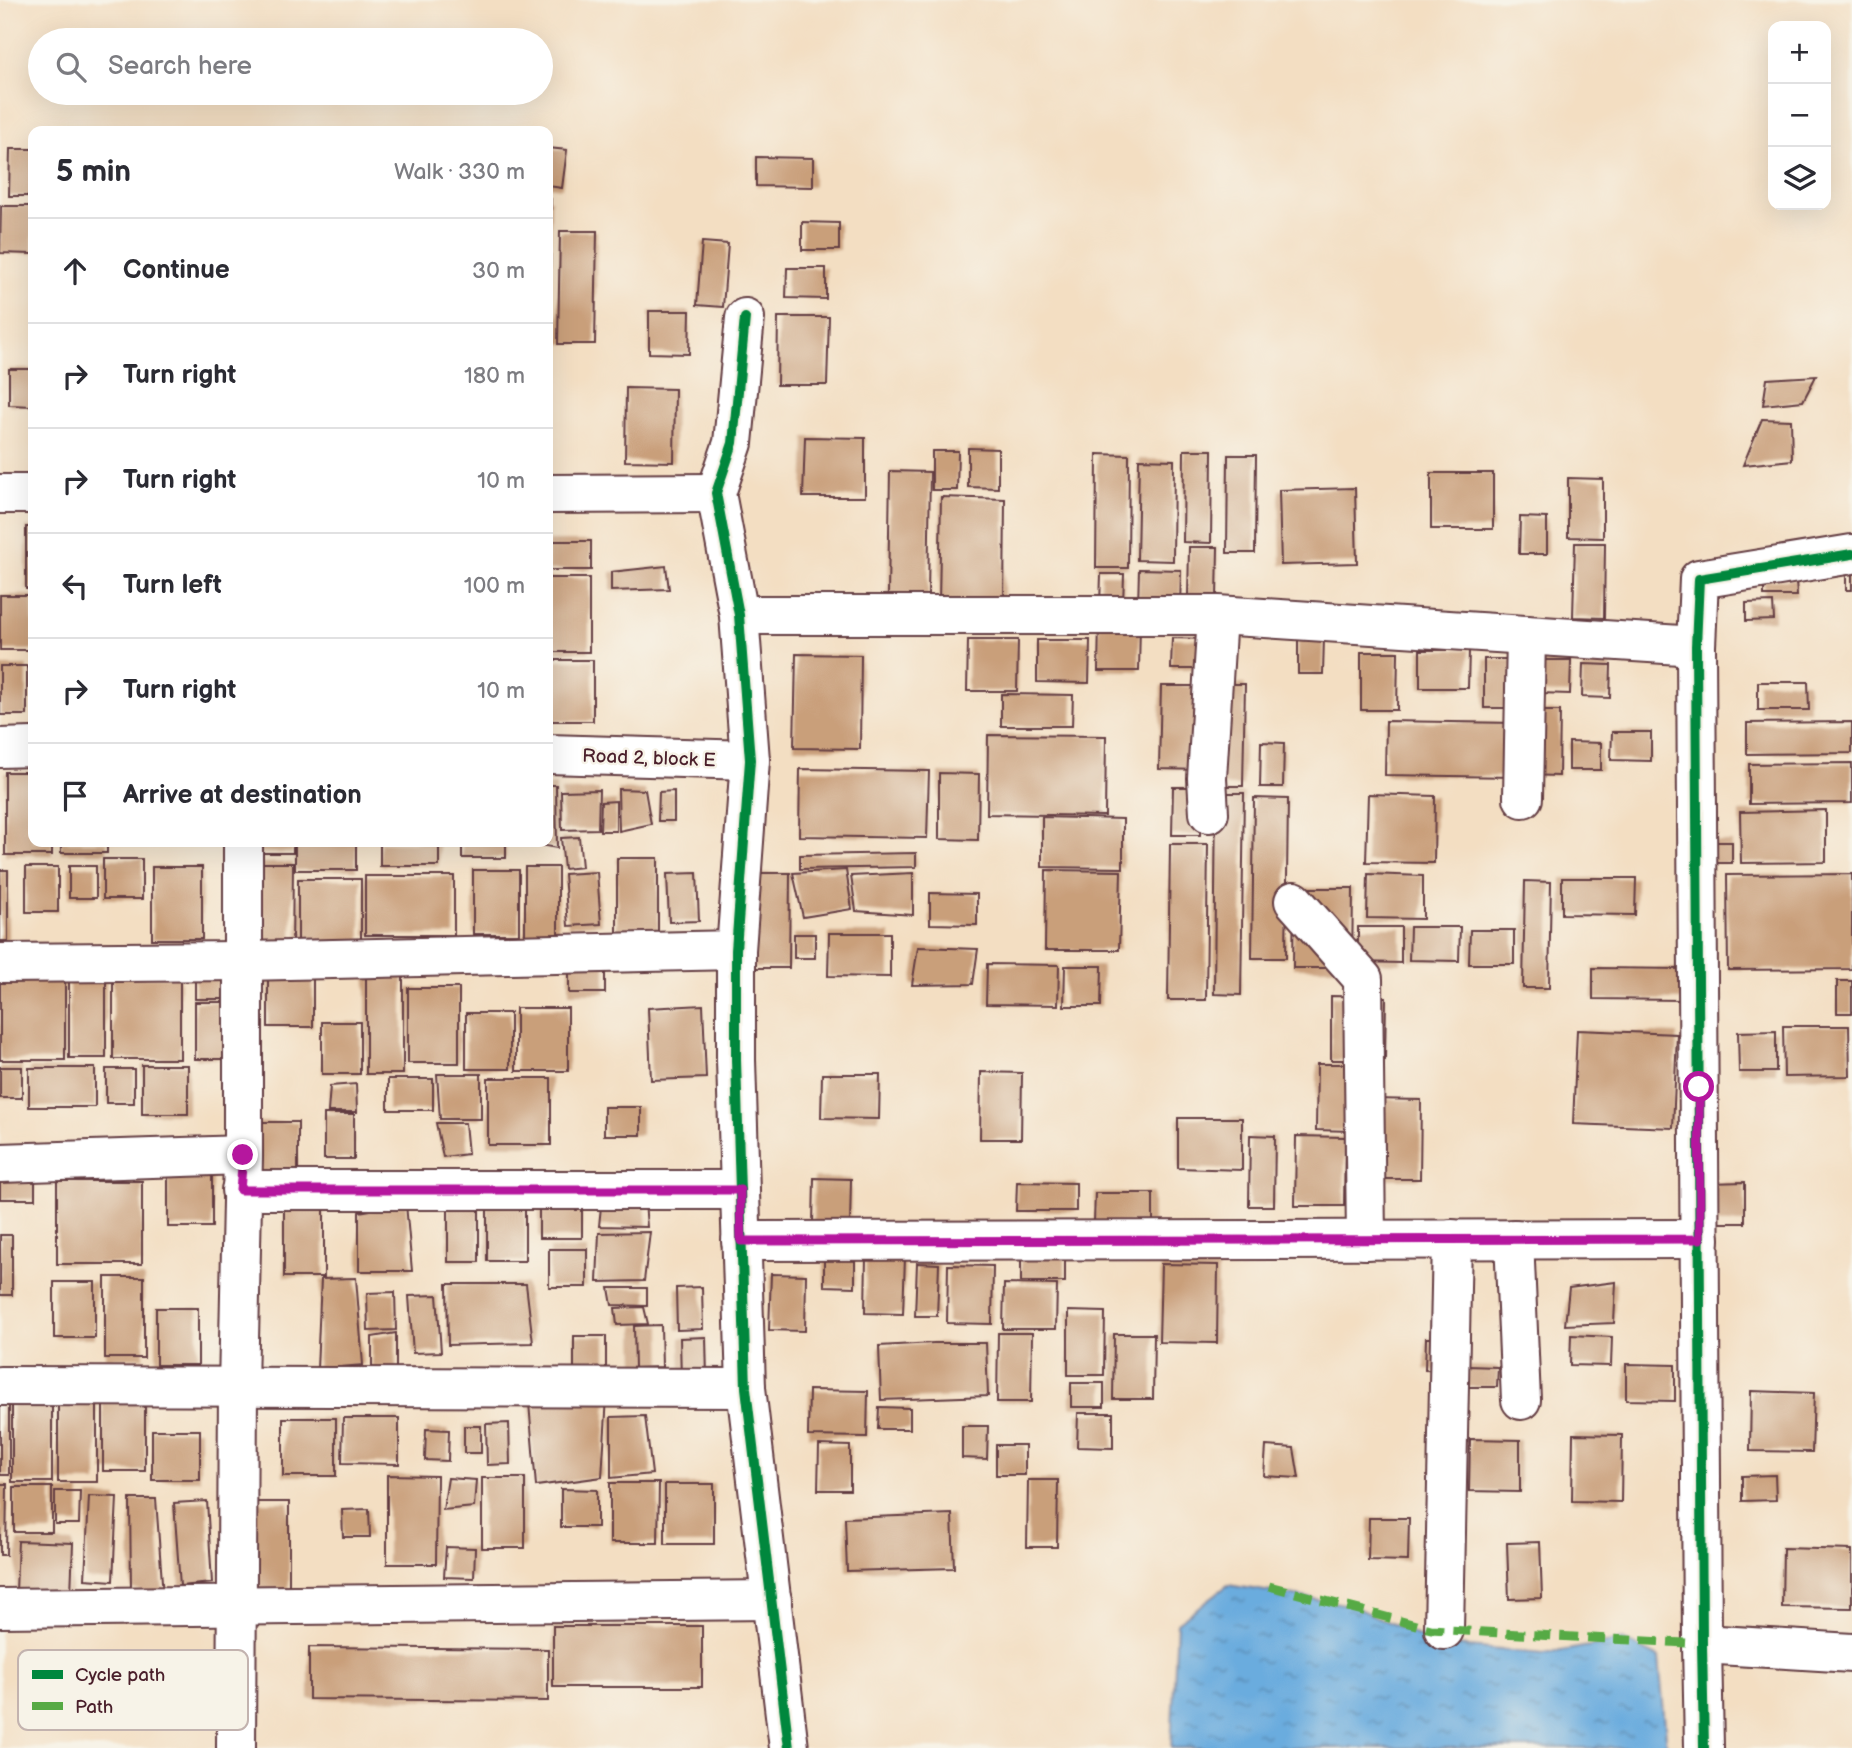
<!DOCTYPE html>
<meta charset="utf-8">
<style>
body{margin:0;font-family:"Balsamiq Sans",sans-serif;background:#f2f2f3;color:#2b2b33}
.controls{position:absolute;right:21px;top:21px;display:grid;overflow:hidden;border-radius:14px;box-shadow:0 7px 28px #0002}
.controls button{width:63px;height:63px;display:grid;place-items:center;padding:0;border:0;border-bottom:2px solid #e1e1e2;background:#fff;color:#2b2b33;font:35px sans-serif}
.stop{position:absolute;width:21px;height:21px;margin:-16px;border:5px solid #b5179e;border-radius:50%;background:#fff}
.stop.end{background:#b5179e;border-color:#fff;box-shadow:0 2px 7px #0008}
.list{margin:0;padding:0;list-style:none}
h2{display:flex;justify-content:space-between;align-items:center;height:91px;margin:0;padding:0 28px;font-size:30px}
h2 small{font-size:23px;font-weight:400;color:#7c7c81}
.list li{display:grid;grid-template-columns:46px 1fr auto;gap:21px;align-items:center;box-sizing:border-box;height:105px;padding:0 28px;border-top:2px solid #e1e1e2}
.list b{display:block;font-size:26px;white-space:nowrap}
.list em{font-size:23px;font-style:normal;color:#7c7c81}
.icon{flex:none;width:38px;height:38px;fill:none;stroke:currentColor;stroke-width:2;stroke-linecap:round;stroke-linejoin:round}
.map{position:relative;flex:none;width:1852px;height:1748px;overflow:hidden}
.search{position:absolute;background:#fff;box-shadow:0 7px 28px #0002;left:28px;top:28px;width:525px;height:77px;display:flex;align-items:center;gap:18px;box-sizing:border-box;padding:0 24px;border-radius:38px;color:#7c7c81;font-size:26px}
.panel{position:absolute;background:#fff;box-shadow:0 7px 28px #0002;left:28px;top:126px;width:525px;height:721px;border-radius:14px}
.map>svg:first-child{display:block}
.water{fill:url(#water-ripples);stroke:#5a6684;stroke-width:2}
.building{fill:#c99f7a}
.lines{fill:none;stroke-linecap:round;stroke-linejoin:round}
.street-casing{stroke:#633c42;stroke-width:42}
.street{stroke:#fff;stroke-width:38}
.quiet{stroke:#57aa44;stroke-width:9;stroke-dasharray:18 9;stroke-linecap:butt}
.cycleway-casing{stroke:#f7f3e8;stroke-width:15}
.cycleway{stroke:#00873e;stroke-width:10}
.route{stroke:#b5179e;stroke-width:9}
.labels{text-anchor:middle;stroke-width:5;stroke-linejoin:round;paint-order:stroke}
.street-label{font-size:19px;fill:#4a1f2b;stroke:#f7f3e8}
.key{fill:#f7f3e8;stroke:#c3b3af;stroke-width:2}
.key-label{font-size:19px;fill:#4a1f2b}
</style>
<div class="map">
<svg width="1852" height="1748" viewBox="0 0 1852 1748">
<defs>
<pattern id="water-ripples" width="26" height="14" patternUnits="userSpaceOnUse" patternTransform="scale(1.75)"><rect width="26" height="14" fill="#6aacde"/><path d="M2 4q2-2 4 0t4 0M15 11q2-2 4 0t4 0" fill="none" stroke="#598bb4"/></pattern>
</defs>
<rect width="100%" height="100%" fill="#f7f3e8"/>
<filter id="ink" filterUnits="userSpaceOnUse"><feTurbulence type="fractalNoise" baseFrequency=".0143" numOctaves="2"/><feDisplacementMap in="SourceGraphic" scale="14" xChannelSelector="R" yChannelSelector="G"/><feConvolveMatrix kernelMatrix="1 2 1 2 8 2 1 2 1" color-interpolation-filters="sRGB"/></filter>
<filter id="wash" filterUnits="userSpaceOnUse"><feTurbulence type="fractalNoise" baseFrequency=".00686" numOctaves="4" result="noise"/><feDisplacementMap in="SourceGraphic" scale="28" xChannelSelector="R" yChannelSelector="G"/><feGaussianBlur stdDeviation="1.57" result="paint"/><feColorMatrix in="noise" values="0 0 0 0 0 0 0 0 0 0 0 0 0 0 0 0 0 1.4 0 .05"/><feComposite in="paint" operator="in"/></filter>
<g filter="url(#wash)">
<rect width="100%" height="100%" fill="#f3dec2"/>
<path class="water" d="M1228 1585 1351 1605 1436 1644 1544 1654 1623 1640 1659 1658 1667 1748H1171L1177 1623Z"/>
<g id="blocks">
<g class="building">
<path d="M548 148 567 150 562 188 548 186Z"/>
<path d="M10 149H33V196H9Z"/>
<path d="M756 157 813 158V187L756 186Z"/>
<path d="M548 199H551L550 282H548Z"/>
<path d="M1 206H33V254L0 253Z"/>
<path d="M802 222 839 223V250H802Z"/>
<path d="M560 231H597L595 344H558Z"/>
<path d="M702 242 728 244 723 307 697 305Z"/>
<path d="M787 268H826V299L786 298Z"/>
<path d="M649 311H690L689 354 649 353Z"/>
<path d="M778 317H829L827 385H777Z"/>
<path d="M9 369H33V406L9 405Z"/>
<path d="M1816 376 1803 401 1763 405 1767 379Z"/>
<path d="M626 388 675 389 674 462 625 461Z"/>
<path d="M1762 419 1791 420 1792 460 1743 465Z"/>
<path d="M805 437 865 438V497H803Z"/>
<path d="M968 448 998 449V488L968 487Z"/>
<path d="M1184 450H1212L1211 543 1183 542Z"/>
<path d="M932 451H958L957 490H932Z"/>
<path d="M1097 454 1129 455 1128 568H1096Z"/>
<path d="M1228 455H1256L1255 553H1227Z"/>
<path d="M1139 459 1174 460 1173 561 1137 560Z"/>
<path d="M890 471 930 472 928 597 888 596Z"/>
<rect x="1431" y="473" width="62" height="56"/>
<path d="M1568 478 1603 479V538L1568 537Z"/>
<path d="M1355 488 1357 563 1281 565 1279 490Z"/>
<path d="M941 497 1005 499 1004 604 939 603Z"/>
<path d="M1520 517 1547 518V554H1519Z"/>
<rect x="26" y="527" width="7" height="62"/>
<rect x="548" y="541" width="43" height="29"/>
<path d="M1575 543H1605L1604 618 1573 617Z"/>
<path d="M1189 547H1218L1217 598H1188Z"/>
<path d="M666 566 669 589 611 591V572Z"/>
<path d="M1139 569 1181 570 1180 607 1138 606Z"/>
<rect x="1846" y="572" width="6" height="18"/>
<path d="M1101 574H1124L1123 606 1100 605Z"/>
<rect x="548" y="578" width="41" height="74"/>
<path d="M1764 580H1796L1797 596H1764Z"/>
<rect x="0" y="595" width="33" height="55"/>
<path d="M1773 602 1774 620 1746 621V603Z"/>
<path d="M1099 622 1140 623 1139 671H1098Z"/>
<path d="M1298 637H1324L1323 674H1298Z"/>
<path d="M1172 638 1207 639 1206 669H1171Z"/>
<path d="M968 640H1018L1017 691H967Z"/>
<path d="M1037 640H1090L1089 683 1037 682Z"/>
<path d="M1420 650H1469L1468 688H1420Z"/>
<path d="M1361 652H1398L1397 710H1361Z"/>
<path d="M796 654 861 655 860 749 794 748Z"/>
<path d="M1484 659H1521L1520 708H1484Z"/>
<rect x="548" y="660" width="45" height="61"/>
<path d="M1539 660H1571L1570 694 1539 693Z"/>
<path d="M1583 664 1611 665 1610 698 1582 697Z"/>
<rect x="0" y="666" width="27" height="49"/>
<path d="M1758 682H1808L1809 710H1758Z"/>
<path d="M1214 684H1245L1243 786H1213Z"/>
<path d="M1161 686H1203L1202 770 1159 769Z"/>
<path d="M1001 694 1073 695 1072 726H1001Z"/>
<path d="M1527 711H1560L1559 776 1527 775Z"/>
<path d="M1386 721 1516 723 1515 777 1385 775Z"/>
<path d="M1852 722V753L1747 754V723Z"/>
<path d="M1612 732H1651V761L1611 760Z"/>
<path d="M988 735 1106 736 1105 816 987 814Z"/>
<path d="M1261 742 1284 743 1283 787H1260Z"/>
<path d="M1569 742 1601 743V770H1569Z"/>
<path d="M1852 763V803L1749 804V764Z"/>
<path d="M800 769 929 771 927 838 799 836Z"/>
<path d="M5 772H33V842H52V855H5Z"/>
<path d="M939 773 979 774 978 840 939 839Z"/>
<path d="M548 785H556L557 848 529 843 548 842Z"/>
<path d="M1173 787H1201L1200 835H1172Z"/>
<path d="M618 789 645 790 651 824 619 831Z"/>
<path d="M599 790 598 829 562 830 561 791Z"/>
<path d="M674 791V821H658L659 792Z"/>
<path d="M1216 793H1244L1241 995 1214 994Z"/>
<path d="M1368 794 1435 796 1434 863 1366 862Z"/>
<path d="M1254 798 1288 799 1286 958H1252Z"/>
<path d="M616 801V831H600L601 802Z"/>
<path d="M1826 810V862L1741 863 1740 812Z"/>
<path d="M1042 817 1123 819V868L1042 867Z"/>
<path d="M579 837 582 867 564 869 561 838Z"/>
<rect x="61" y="842" width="46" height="11"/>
<rect x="246" y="842" width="47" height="11"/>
<rect x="295" y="842" width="61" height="28"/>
<rect x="380" y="842" width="59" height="24"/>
<rect x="462" y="842" width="44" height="16"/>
<rect x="1707" y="842" width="25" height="21"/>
<path d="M1170 844H1208L1206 1000H1168Z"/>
<path d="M916 853V867L800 869V855Z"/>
<rect x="617" y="858" width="41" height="79"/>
<rect x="103" y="859" width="39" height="40"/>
<path d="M245 863H293L292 952 244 951Z"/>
<rect x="69" y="866" width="27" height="32"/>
<rect x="26" y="867" width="32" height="45"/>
<rect x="152" y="867" width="50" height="72"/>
<rect x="525" y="867" width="33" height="71"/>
<rect x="0" y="870" width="8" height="71"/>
<rect x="473" y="870" width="46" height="64"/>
<path d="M846 870 852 909 803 917 793 873Z"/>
<path d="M1046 870 1121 871 1119 950H1045Z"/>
<path d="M597 872 601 924 568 926 564 874Z"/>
<path d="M697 873 699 921 669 922 667 874Z"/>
<path d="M755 873H790L789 968H754Z"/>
<path d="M913 873V915L856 911 851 876Z"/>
<path d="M1368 874 1423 876V919L1367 918Z"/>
<path d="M1852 874V969L1728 970 1727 875Z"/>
<rect x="365" y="876" width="89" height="59"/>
<path d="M1562 878H1636L1635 915 1562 914Z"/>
<rect x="298" y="879" width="63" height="69"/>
<path d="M1525 881 1551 882 1549 988H1523Z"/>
<path d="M1294 888H1353L1352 968H1293Z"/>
<path d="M930 893 977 894V925L930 924Z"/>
<path d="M1358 927H1401V963L1358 962Z"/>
<path d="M1410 927H1460L1459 961 1409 960Z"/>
<path d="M1470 930H1514V964H1469Z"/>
<path d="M829 933H890V977L828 976Z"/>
<rect x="794" y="934" width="21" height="24"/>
<path d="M918 947 978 949 973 984 912 985Z"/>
<rect x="195" y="963" width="35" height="36"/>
<rect x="366" y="963" width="37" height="111"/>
<rect x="569" y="963" width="36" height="30"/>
<path d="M987 964 1059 965 1058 1005 986 1004Z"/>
<path d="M1065 966H1102L1101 1006H1064Z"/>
<path d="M1593 968 1684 969 1683 1000 1593 999Z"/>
<rect x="268" y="970" width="45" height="57"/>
<rect x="113" y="977" width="67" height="82"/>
<rect x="69" y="979" width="37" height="79"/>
<rect x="0" y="980" width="65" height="80"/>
<rect x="1837" y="981" width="15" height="32"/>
<rect x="408" y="988" width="51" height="75"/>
<path d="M1331 996 1386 997 1385 1060H1331Z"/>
<rect x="195" y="1002" width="45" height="57"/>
<path d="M703 1005 706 1078 651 1080 648 1008Z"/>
<rect x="516" y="1008" width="52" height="63"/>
<rect x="466" y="1013" width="44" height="56"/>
<rect x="322" y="1022" width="38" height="52"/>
<path d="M1783 1026H1849L1850 1076 1784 1077Z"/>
<path d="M1577 1030 1677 1034 1673 1128 1573 1124Z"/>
<path d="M1776 1031V1072H1739L1738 1032Z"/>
<path d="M1317 1064H1352L1351 1131 1316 1130Z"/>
<rect x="142" y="1065" width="46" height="49"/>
<rect x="0" y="1067" width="22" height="31"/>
<rect x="29" y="1068" width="66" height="39"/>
<rect x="106" y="1069" width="28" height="34"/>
<path d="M981 1072 1022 1073 1021 1139H980Z"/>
<path d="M437 1074H481V1119H440Z"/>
<path d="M822 1074H880L879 1119 821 1118Z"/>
<rect x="488" y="1078" width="63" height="67"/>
<rect x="388" y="1079" width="45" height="31"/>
<path d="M356 1084 357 1112H328L330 1086Z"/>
<path d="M1374 1099 1421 1100 1420 1179H1373Z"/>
<rect x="604" y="1107" width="37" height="28"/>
<rect x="324" y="1114" width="30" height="45"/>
<path d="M1178 1118H1242V1170L1178 1168Z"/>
<rect x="253" y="1122" width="45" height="57"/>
<path d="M436 1123H465L468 1154 443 1157Z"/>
<path d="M1250 1135 1275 1136 1274 1206H1249Z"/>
<path d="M1296 1136 1345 1137 1344 1206H1295Z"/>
<rect x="0" y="1169" width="35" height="30"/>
<rect x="168" y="1170" width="44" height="57"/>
<path d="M814 1178 851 1179 850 1224H813Z"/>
<rect x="57" y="1181" width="85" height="83"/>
<path d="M1017 1182 1076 1183V1211H1016Z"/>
<path d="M1745 1182V1223H1710V1183Z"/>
<path d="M603 1188 644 1190 647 1227 599 1226Z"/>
<path d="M1095 1193H1153V1223H1094Z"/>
<rect x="284" y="1194" width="40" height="83"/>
<rect x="487" y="1200" width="38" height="61"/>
<rect x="539" y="1201" width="43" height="37"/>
<path d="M406 1204 412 1271H359V1212Z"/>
<rect x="448" y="1206" width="31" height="56"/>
<path d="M650 1232 644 1281 597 1282 599 1233Z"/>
<rect x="0" y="1235" width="12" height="60"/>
<path d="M824 1246 855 1247V1287L824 1286Z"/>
<rect x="549" y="1249" width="38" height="38"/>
<rect x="1021" y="1251" width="44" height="31"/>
<path d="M866 1256 905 1257 903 1314 865 1313Z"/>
<path d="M917 1263 939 1264 937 1316H915Z"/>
<path d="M1161 1264 1218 1265 1217 1343 1159 1342Z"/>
<path d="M948 1265 993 1266 992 1324 947 1323Z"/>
<path d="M771 1274 806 1275 805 1331 769 1330Z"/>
<rect x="105" y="1277" width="39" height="81"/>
<path d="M356 1278 363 1365 317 1369 321 1279Z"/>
<rect x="54" y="1282" width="41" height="56"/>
<path d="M1616 1282 1614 1323 1565 1325 1569 1288Z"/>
<path d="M447 1284H526L533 1343 448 1345Z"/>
<path d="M1004 1284 1057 1285 1056 1329H1003Z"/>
<path d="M702 1287 703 1329 677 1330 676 1288Z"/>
<path d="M609 1288H647V1306L612 1305Z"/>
<path d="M395 1292 396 1330 368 1331 367 1293Z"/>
<path d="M437 1295 441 1352 413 1353 409 1296Z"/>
<path d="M644 1307 648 1324 617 1325 615 1308Z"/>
<rect x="156" y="1308" width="42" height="57"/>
<path d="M1068 1311 1105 1312 1104 1375H1068Z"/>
<path d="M661 1325 662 1367 635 1368 634 1326Z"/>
<path d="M396 1333V1372H372V1337Z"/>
<path d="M998 1333H1032L1031 1402H997Z"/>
<path d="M1114 1334H1154L1153 1399H1113Z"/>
<path d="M1571 1335 1612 1337 1611 1366 1570 1365Z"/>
<rect x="574" y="1336" width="32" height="38"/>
<path d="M706 1337 707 1379 681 1380 680 1338Z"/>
<path d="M1426 1338H1449L1448 1371 1425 1370Z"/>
<path d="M934 1343H986L988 1396 881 1400 879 1346Z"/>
<path d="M1626 1364 1675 1365V1401L1626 1400Z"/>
<path d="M1467 1366 1498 1367 1497 1387H1467Z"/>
<rect x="1071" y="1383" width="33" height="24"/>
<path d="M809 1390 868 1391 867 1437 808 1436Z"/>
<path d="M1751 1391 1814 1393 1812 1452 1750 1451Z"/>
<path d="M607 1397 602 1477 536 1486 529 1403Z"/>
<rect x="58" y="1398" width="39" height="84"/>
<rect x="0" y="1400" width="9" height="75"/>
<rect x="12" y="1400" width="40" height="82"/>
<rect x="103" y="1403" width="42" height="68"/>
<path d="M879 1407 910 1408V1429H878Z"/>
<path d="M1078 1413H1113V1448L1077 1447Z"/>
<path d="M645 1416 652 1474 611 1478V1417Z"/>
<rect x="283" y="1418" width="53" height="58"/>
<path d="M343 1418H399V1464L342 1463Z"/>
<path d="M509 1423 510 1464 487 1465 486 1424Z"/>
<rect x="464" y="1426" width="17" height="27"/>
<path d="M962 1426H988L987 1459 962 1458Z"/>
<path d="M426 1429 449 1430 448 1461 425 1460Z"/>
<rect x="152" y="1430" width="48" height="50"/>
<path d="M1573 1434 1622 1435 1621 1502 1572 1501Z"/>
<path d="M1470 1439 1520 1440V1492L1469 1491Z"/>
<path d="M819 1445 850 1446V1490H818Z"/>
<rect x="996" y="1445" width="29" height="30"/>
<path d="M1266 1446 1294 1448 1299 1478 1264 1476Z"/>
<path d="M387 1475 437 1476 436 1564H387Z"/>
<path d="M1775 1475 1776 1500 1742 1501V1476Z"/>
<path d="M448 1478 476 1480 474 1507 443 1510Z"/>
<rect x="482" y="1478" width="43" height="70"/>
<path d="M1028 1480H1058L1057 1547H1027Z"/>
<path d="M610 1483H659L658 1543H610Z"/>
<path d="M0 1484H7L6 1555H0Z"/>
<rect x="665" y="1484" width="49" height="60"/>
<rect x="14" y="1487" width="38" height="45"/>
<path d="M561 1489 597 1490V1527H561Z"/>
<path d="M55 1491H80L79 1524H55Z"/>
<path d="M89 1496 117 1497 113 1581 85 1579Z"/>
<path d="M130 1499H156L163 1596 131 1589Z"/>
<path d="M207 1501 212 1583 180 1586 174 1503Z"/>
<path d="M241 1502H289V1591H240Z"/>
<path d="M369 1509 370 1537H343L342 1510Z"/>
<path d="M952 1514 954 1568 847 1571 845 1518Z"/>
<path d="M1369 1518H1409L1408 1561 1368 1560Z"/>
<path d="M18 1541 73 1543 71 1594 16 1592Z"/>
<path d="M1540 1542 1542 1598 1509 1599 1507 1543Z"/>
<path d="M446 1547 475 1548 474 1578 444 1577Z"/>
<path d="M1783 1548 1852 1550V1608L1782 1607Z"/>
<rect x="553" y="1626" width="149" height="61"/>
<path d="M309 1647 548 1649V1701L309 1699Z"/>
</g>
</g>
</g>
<g filter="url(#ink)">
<use href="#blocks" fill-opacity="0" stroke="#633c42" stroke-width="2"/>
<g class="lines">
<g class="street-casing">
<g id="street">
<path d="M745 318 733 443 716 493 739 615 750 760 736 950V1060L746 1388 789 1748"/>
<path d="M0 494H33"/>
<path d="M548 494 716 493"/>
<path d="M739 615H1217L1696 646"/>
<path d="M0 748 33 747"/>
<path d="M548 754 750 760"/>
<path d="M1523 798 1526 635"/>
<path d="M1209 813 1207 778 1217 615"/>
<path d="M1294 901 1363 979 1366 1240"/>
<path d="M0 963 241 961 736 950"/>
<path d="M0 1163 243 1155"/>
<path d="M241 1190H740"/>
<path d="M1514 1239 1521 1400"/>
<path d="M741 1241 1700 1239"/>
<path d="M0 1386 746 1388"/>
<path d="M0 1608 772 1600"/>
<path d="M1444 1630 1452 1239"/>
<path d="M1702 1644 1852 1653"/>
<path d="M236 1748 238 1387 243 1155V842"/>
<path d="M1704 1748 1702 1644 1696 646 1699 579 1852 554"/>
</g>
</g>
<use href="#street" class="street"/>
<path class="quiet" d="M1269 1586 1431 1629 1702 1644"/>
<g class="cycleway-casing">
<g id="cycleway">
<path d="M745 318 733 443 716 493 739 615 750 760 736 950V1060L746 1388 789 1748"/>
<path d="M1704 1748 1702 1644 1696 646 1699 579 1852 554"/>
</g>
</g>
<use href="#cycleway" class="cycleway"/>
</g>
</g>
<g class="lines" filter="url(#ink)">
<path class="route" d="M243 1155 240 1190H740L741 1241 1700 1239 1699 1087"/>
</g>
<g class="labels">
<g class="street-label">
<text transform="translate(649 757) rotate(2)" y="7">Road 2, block E</text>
</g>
</g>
<rect x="18" y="1650" width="230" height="80" rx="10" class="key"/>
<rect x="32" y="1670" width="31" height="9" fill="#00873e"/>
<rect x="32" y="1702" width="31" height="8" fill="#57aa44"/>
<g class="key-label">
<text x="75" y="1681">Cycle path</text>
<text x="75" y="1713">Path</text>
</g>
</svg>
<div class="controls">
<button>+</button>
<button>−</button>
<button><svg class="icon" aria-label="layers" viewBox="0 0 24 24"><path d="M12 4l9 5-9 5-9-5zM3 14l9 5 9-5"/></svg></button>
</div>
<div class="stop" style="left:1699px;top:1087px"></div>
<div class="stop end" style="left:243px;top:1155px"></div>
<div class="search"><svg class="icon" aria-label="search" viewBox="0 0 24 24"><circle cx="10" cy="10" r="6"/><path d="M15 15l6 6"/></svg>Search here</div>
<section class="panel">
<h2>5 min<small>Walk · 330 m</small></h2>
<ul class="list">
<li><svg class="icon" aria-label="ahead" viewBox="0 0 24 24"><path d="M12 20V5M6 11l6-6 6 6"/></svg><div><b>Continue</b></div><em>30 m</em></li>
<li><svg class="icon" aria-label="right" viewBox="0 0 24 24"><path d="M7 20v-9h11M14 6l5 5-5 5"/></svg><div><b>Turn right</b></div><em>180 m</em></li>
<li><svg class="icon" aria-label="right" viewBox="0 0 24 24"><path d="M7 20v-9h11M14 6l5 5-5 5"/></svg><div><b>Turn right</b></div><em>10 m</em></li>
<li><svg class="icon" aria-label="left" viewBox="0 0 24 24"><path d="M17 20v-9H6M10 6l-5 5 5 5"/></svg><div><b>Turn left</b></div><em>100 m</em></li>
<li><svg class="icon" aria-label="right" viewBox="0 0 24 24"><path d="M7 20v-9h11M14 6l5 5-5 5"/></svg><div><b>Turn right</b></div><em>10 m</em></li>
<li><svg class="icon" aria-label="arrive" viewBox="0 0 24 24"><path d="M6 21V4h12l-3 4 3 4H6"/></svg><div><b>Arrive at destination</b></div></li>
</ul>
</section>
</div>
